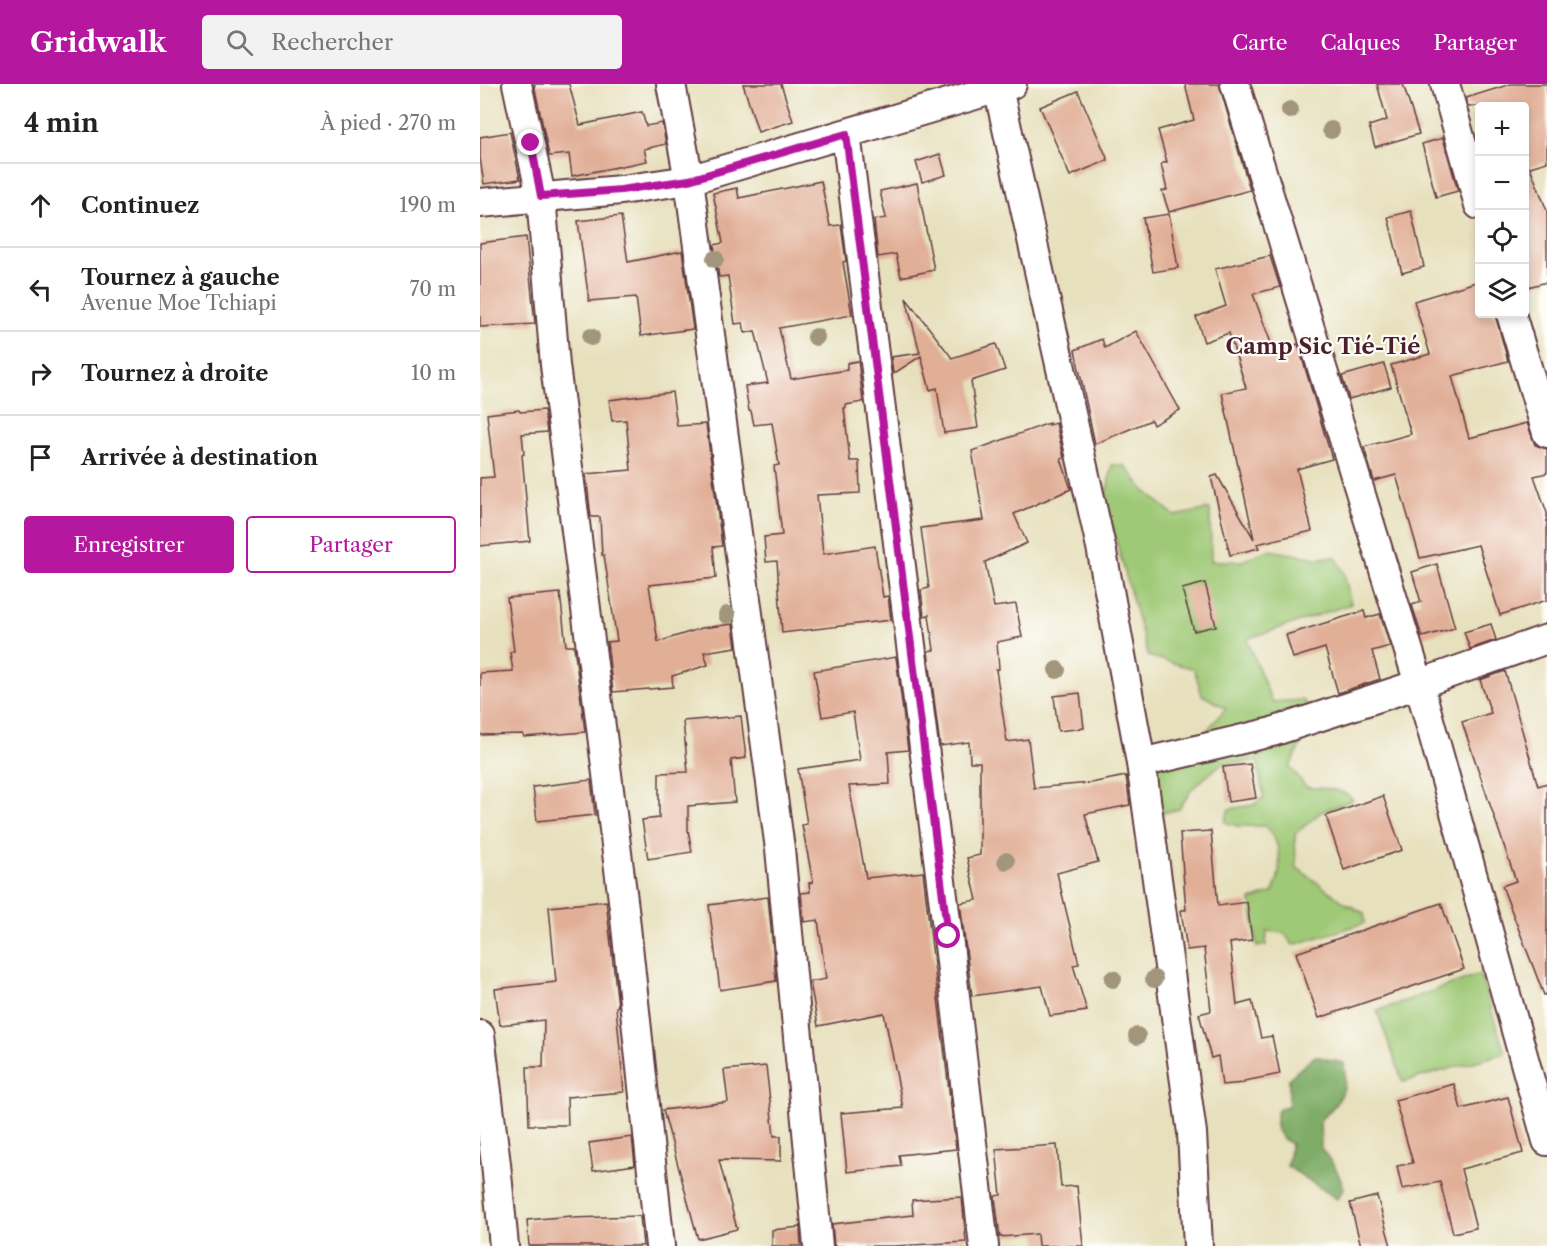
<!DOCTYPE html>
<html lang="fr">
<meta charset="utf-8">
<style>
body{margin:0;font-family:"Libre Caslon Text",serif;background:#f2f2f2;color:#222}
.controls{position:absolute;right:18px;top:18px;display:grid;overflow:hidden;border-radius:6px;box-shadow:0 3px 9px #0003}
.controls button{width:54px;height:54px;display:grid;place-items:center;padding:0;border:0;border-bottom:2px solid #e0e0e0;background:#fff;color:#222;font:30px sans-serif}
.stop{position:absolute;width:18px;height:18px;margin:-14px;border:4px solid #b5179e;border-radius:50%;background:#fff}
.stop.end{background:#b5179e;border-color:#fff;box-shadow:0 2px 6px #0008}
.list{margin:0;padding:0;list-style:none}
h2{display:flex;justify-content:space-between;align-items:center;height:78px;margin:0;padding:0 24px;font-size:26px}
h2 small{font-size:20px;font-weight:400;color:#767676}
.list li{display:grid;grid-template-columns:39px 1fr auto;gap:18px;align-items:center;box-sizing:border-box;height:84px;padding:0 24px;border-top:2px solid #e0e0e0}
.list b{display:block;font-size:22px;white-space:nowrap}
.list p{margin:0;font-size:20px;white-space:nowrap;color:#767676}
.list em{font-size:20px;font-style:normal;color:#767676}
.actions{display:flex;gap:12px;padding:18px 24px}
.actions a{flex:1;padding:14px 0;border:2px solid #b5179e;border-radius:6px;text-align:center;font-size:21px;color:#b5179e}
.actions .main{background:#b5179e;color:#fff}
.icon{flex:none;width:33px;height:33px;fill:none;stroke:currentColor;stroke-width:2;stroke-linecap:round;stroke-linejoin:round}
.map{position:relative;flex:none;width:1067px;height:1162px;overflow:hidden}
header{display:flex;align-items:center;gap:36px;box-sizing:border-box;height:84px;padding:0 30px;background:#b5179e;color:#fff}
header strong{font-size:28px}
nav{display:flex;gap:33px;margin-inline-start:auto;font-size:21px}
.search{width:420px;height:54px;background:#f2f2f2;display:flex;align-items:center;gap:15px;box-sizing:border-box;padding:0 21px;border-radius:6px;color:#767676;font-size:22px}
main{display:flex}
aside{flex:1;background:#fff}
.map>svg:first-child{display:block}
.green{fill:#9fc976;stroke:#747450;stroke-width:1.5}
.forest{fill:#7fad67;stroke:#646649;stroke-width:1.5}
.building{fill:#e1ae96}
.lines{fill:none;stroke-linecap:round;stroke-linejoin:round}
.minor-casing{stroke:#623c41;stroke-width:32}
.minor{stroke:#fff;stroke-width:28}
.tree{fill:#a1967b}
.route{stroke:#b5179e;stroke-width:8}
.labels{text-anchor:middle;stroke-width:4.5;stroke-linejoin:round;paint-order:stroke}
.district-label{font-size:22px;font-weight:bold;fill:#4a1f2b;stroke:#fdfcf7}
</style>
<header>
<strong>Gridwalk</strong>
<div class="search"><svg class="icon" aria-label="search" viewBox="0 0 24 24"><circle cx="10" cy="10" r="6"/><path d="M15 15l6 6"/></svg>Rechercher</div>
<nav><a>Carte</a><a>Calques</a><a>Partager</a></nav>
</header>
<main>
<aside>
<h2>4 min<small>À pied · 270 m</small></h2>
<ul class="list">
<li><svg class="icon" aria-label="ahead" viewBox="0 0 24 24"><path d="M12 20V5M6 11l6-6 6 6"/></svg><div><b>Continuez</b></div><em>190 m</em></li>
<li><svg class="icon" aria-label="left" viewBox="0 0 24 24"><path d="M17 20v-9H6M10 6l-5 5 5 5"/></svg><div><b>Tournez à gauche</b><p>Avenue Moe Tchiapi</p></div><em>70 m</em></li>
<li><svg class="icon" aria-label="right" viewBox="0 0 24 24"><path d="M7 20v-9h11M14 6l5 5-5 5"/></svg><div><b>Tournez à droite</b></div><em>10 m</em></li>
<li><svg class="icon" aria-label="arrive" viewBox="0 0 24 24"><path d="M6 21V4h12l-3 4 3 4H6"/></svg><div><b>Arrivée à destination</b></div></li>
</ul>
<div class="actions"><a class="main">Enregistrer</a><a>Partager</a></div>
</aside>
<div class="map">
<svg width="1067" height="1162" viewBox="0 0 1067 1162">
<rect width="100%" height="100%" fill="#fdfcf7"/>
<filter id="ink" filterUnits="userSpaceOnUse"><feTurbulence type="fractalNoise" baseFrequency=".0167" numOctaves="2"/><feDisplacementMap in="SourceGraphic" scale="12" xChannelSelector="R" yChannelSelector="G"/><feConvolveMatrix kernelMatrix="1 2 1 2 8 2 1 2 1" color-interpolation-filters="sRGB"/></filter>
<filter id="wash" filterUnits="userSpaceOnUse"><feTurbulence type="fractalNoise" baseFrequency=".008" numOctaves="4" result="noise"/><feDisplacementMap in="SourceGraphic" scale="24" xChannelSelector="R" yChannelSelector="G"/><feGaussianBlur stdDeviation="1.35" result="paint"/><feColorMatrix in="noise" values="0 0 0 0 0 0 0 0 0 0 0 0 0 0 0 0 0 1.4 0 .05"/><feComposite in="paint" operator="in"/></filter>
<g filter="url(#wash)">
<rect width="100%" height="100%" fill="#e7e0bd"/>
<g class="green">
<path d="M632 381 645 382 665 407 695 432 730 425 731 477H762L789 466 837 474 856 473 864 489 871 520 767 555 792 618 822 616 833 626 722 652 746 624 722 611 714 585 668 572 625 416Z"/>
<path d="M833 640 824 653 810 683 826 703C841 705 863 703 873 716L841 728 815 750 816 783 865 819 884 829 885 839 813 861 804 849 787 847 786 861 777 863 771 816 792 809C803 790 803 758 785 742H757L745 738 749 725 773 721 784 713 777 677 741 680 712 705 699 725 682 729 667 683Z"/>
<path d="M1000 890 1025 969 923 998 897 927Z"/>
</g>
<path class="forest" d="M835 972 864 979C868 1009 861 1016 840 1036L841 1064 856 1085 864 1104 857 1115 807 1082 811 1060C796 1052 793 1042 798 1026L809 1021V994Z"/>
<g id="blocks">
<g class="building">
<path d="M54 0H89L100 41 162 28 166 42 182 39 186 60 164 65 167 77 92 92 89 70 69 72Z"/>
<path d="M263 0H301L313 37 278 48Z"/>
<path d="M705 0H739L770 106 689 128 682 107 687 106 681 80 687 78 678 46 714 36Z"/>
<path d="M897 0H923L939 50 895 63 889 42 907 36Z"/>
<path d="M1031 0H1067V78L1050 83 1067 127V198L1044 204V22H988L986 14Z"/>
<path d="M598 7 628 76 590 92 560 23Z"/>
<path d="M30 48 40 95 4 100 0 74V53Z"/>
<path d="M963 54 978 107 956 113 942 60Z"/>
<path d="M460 70 466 91 442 98 436 78Z"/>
<path d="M341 97 350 142 361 141 366 177 363 178 372 231 299 244 311 295 367 286V279L378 277 383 318 366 321V324H364L370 377H379L380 409 337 411 343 470 395 462 403 513 408 512 411 536 302 549 297 477 286 478 284 453 302 451 294 382 299 381 292 339 274 341 271 327H269L265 302 288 299 275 247 265 249 263 239 255 240 248 192 239 193 234 161 243 159 233 109 257 104 259 114Z"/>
<path d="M437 99 454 186 421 193 416 170 398 173 394 136 406 134 400 107Z"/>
<path d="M931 127 944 183 922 189 908 133Z"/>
<path d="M689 130 698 184 673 188 663 134Z"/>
<path d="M141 132 148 178 202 167 213 245 161 252 156 213 109 217 98 137Z"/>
<path d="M46 153 55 240 0 243V159Z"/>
<path d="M790 172 800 203 773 210 794 267 818 260 852 375 817 385 832 447 777 460 779 464 750 471 731 393 737 391 774 455 742 309 766 304 749 249 724 258 716 233 746 222 735 185Z"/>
<path d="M999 197V230H1015L1028 277 972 292 989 354 1047 339 1055 361 1067 365V389L1054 392 1067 429V516L1020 531 998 461 940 474 916 391 894 397 884 363 931 350 911 281 950 270 934 217Z"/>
<path d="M426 214 472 274 516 260 525 286 491 297 498 344 464 349 457 304 450 306 441 272 413 290 411 273 440 269Z"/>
<path d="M656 247 700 326 673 341 671 336 615 360 595 266 622 255 625 264Z"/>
<path d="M904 280 911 303 869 315 862 292Z"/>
<path d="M192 308 197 342 226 340 242 462 233 463 236 494 169 501 178 558 222 544 253 540 256 563 224 568 228 581 192 592 193 603 133 608 127 558 137 557 124 471H122L120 433H111L106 390 151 386 146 336 132 337 129 316Z"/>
<path d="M39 326 40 328 64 326 67 348 42 350 44 370 42 371 50 457 0 462V394L14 393 7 330Z"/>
<path d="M569 339V341L576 339 584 374 581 375 591 405 534 430 547 459 505 478 514 523 536 520 542 553 517 558 519 585 516 586 527 658 548 655 554 704 611 699 646 692 650 721 605 730 618 778 577 789 599 880 593 881 607 927 570 932 562 902 492 912 480 819 497 816 487 774 500 771V678H490L489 658 460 662 448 567 454 566 449 531 444 532 441 506 449 504 441 444 504 436 492 367Z"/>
<path d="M957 480 975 544 942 553 932 521 941 518 932 488Z"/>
<path d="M725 499 736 542 714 547 702 505Z"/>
<path d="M80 509 86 562H94L105 648 44 653 43 650 0 651V589L33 587 30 568 34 567 27 514Z"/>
<path d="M884 527 886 534 900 530 910 562 892 567 900 595 858 609 845 564 813 574 806 551Z"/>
<path d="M1011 540 1016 556 990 565 984 548Z"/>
<path d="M416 573 428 666 408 668 410 700 369 702 386 794 443 788 476 1065 419 1071 421 1082 367 1088 361 1029 423 1024 404 929 338 942 330 898 346 895 338 836 324 838 321 809 330 808 329 799 333 798 322 741 327 740 318 685 380 676 373 628 342 633 334 587Z"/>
<path d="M1025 587 1058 702 1067 699V910L1064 911 1022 802 1036 797 982 638 1011 629 1000 596Z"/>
<path d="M600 609 604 644 578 647 574 612Z"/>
<path d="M261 632 266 674 251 676 255 718 208 722V746L212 768 168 775 162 736 179 734V689L208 688 203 637Z"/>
<path d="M770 680 776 714 748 718 743 683Z"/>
<path d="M111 696 115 731 57 737 53 703Z"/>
<path d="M903 712 922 766 864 786 846 732Z"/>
<path d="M731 747 738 822 767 818 772 856 750 859 757 921 772 917 781 954 792 952 800 990 764 997V999L742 1001 738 972 731 974 719 930 731 927 724 864 707 866 701 826H706L700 749Z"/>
<path d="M288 813 296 897 240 906 229 821Z"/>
<path d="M126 817 138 922 136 923 144 1008 87 1013 88 1041H49L47 983H63L64 936 20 941 15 905 76 898 69 823Z"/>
<path d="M961 819 984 885 839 934 816 869Z"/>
<path d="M286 982 294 1052H301V1077L239 1076 257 1145 218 1155 183 1026 248 1018 244 986Z"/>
<path d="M974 1000 981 1025 1028 1013 1043 1069 981 1085 996 1144 973 1149 960 1098 922 1105 917 1082 933 1079 915 1016Z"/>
<path d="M152 1053 155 1081 113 1087 109 1059Z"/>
<path d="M577 1061 581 1103 597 1102 603 1162H558L557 1150 520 1153 515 1112 521 1111 516 1065Z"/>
<path d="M897 1112 911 1162H881L870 1119Z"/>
<path d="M482 1113 486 1158 413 1162H354L352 1140 433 1131 432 1116Z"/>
<path d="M91 1132V1134L160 1132 163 1162H49L47 1136Z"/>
<path d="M320 1143 321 1162H292V1146Z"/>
</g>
</g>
</g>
<g filter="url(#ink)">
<use href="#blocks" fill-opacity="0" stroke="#623c41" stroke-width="1.5"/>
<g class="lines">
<g class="minor-casing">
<g id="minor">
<path d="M37 0 61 112 75 281 144 824 180 1162"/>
<path d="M191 0 209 96 300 765 338 1162"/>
<path d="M755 0 939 600 1067 1057"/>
<path d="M965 0 999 121"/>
<path d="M518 4 621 463 661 679 712 1049 718 1162"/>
<path d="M366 50 468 852 504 1162"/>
<path d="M0 119 141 106 209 96 532 0"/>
<path d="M1031 230 1067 349"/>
<path d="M661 679 792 648 939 600 1067 555"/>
<path d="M0 951 16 1080 24 1162"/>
</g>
</g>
<use href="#minor" class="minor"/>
</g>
<g class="tree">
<circle cx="810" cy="26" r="9"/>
<circle cx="851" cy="46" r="9"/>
<circle cx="235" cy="175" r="9"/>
<circle cx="111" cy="253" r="9"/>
<circle cx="336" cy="253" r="9"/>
<circle cx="247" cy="531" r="9"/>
<circle cx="577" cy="586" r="9"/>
<circle cx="526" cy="777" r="9"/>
<circle cx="633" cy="895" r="9"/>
<circle cx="674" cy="895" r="9"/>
<circle cx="657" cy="952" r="9"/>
</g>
</g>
<g class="lines" filter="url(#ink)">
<path class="route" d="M51 59 61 112 141 106 209 96 366 50 468 852"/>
</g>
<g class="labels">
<g class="district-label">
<text x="843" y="270">Camp Sic Tié-Tié</text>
</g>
</g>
</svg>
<div class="controls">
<button>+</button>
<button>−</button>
<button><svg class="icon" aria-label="locate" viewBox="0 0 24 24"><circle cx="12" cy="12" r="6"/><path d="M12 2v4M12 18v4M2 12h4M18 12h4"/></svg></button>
<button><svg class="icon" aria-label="layers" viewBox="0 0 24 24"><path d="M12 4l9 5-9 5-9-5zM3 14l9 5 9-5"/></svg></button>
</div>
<div class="stop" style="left:468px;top:852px"></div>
<div class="stop end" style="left:51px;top:59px"></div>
</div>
</main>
